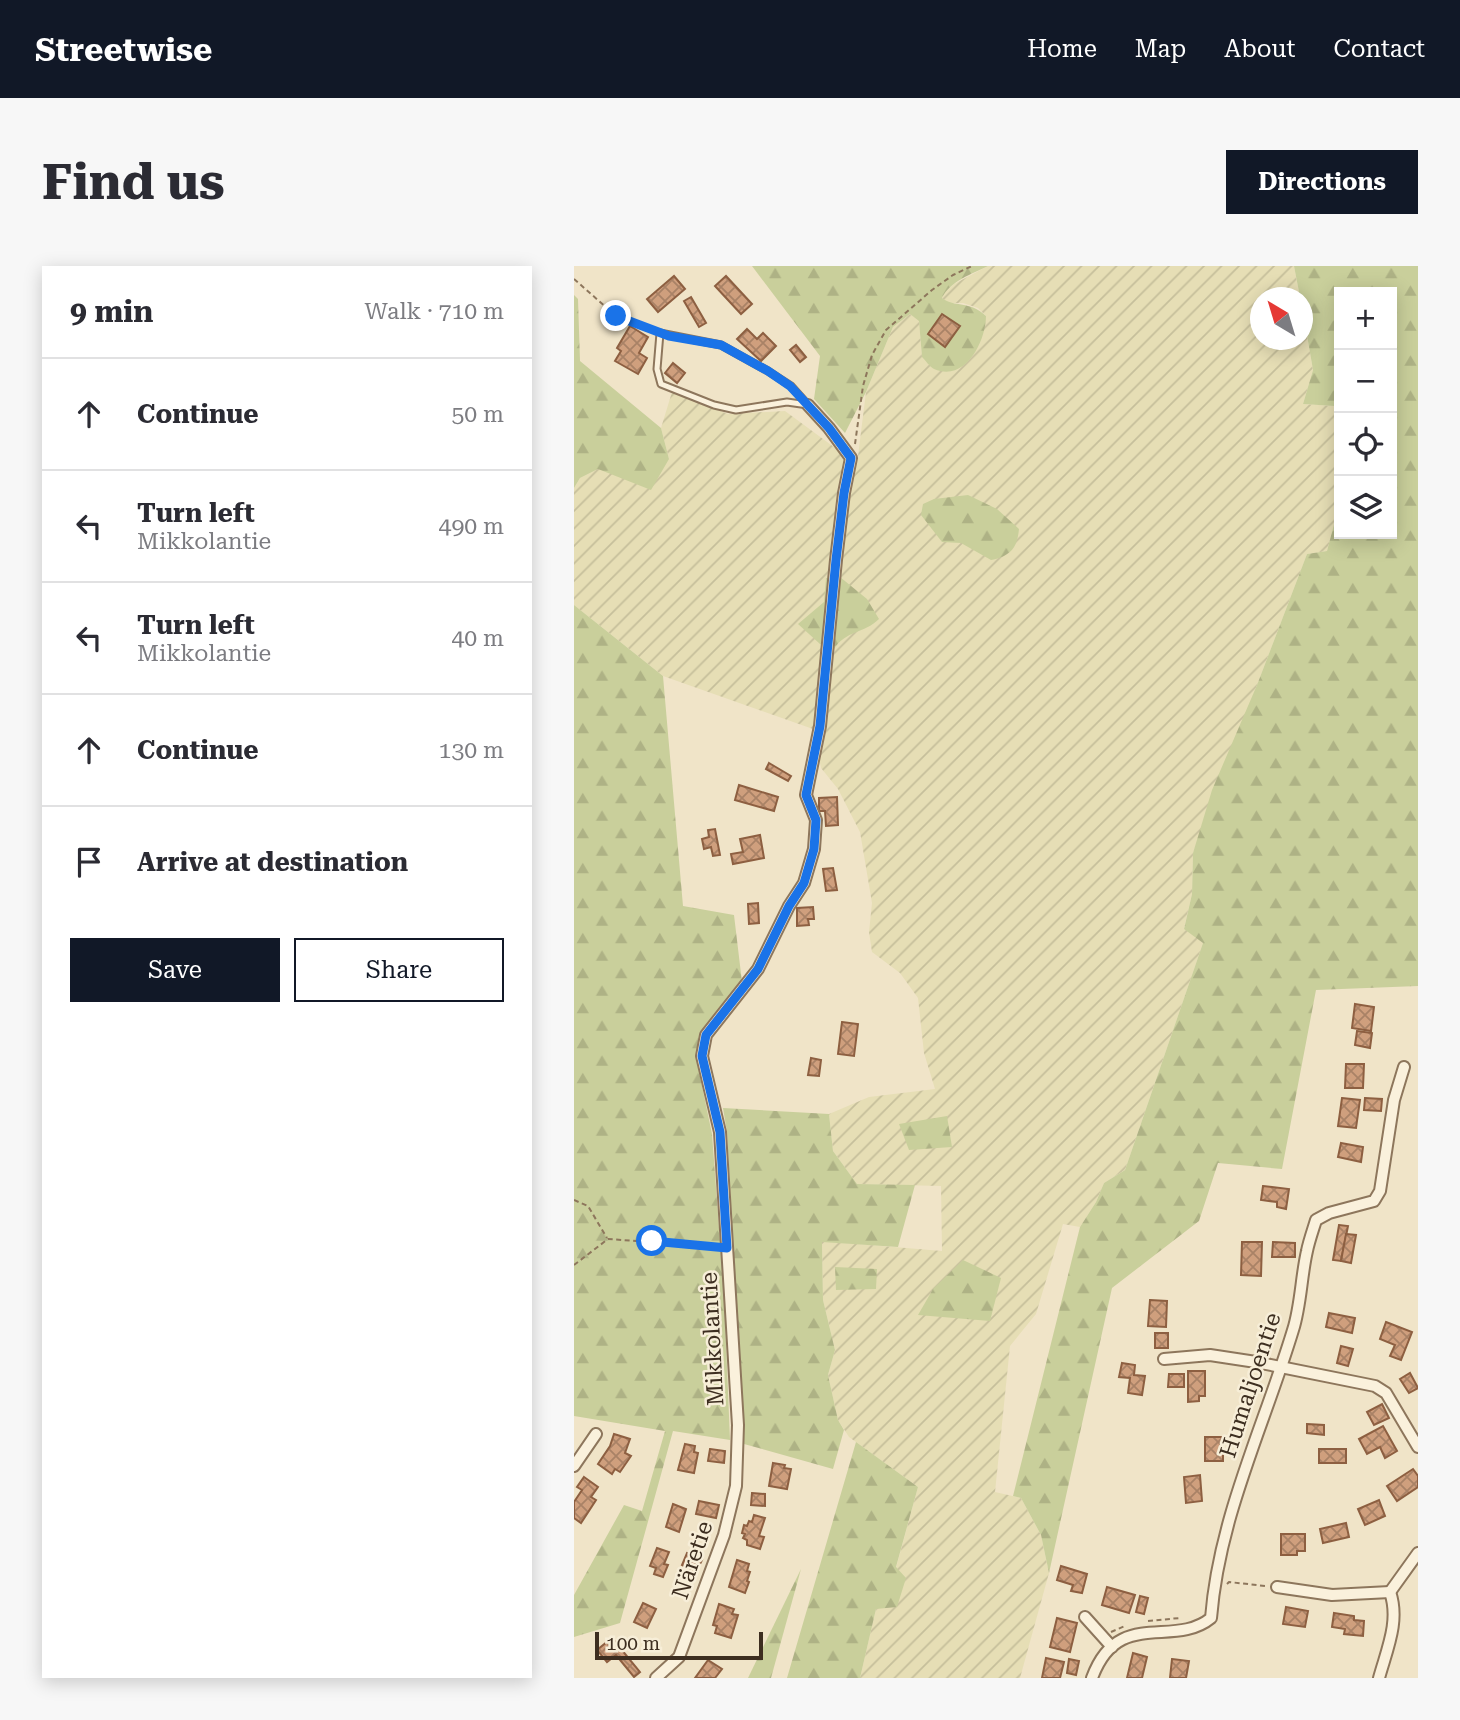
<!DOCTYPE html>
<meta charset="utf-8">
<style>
body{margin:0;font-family:"Roboto Serif",serif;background:#f7f7f7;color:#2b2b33}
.controls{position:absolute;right:21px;top:21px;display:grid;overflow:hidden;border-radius:0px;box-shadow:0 4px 18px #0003}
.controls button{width:63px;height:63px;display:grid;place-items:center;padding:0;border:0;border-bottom:2px solid #e1e1e2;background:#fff;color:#2b2b33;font:35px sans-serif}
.compass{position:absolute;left:676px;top:21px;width:63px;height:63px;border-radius:50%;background:#fff;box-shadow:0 4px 18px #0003;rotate:322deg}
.scale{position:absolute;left:21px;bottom:18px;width:168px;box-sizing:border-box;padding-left:7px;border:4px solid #3d2e20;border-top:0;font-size:19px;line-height:24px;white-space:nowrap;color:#3d2e20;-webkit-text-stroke:5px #f7eed8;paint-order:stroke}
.stop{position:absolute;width:21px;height:21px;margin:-16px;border:5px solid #1a73e8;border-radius:50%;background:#fff}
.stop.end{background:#1a73e8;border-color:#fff;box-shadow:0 2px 7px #0008}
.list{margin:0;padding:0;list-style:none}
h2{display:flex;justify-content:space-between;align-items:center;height:91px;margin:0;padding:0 28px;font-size:30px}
h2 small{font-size:23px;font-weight:400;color:#7c7c81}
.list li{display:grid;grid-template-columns:46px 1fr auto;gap:21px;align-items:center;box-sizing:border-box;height:112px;padding:0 28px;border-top:2px solid #e1e1e2}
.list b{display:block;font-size:26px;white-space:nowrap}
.list p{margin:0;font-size:23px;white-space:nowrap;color:#7c7c81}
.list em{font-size:23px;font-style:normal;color:#7c7c81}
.actions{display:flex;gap:14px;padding:21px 28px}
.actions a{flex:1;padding:16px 0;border:2px solid #111827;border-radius:0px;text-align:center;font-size:24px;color:#111827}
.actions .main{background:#111827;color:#fff}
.icon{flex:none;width:38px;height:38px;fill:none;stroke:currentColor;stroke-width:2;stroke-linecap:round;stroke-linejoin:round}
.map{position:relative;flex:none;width:844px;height:1412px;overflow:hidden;border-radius:0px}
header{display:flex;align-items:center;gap:42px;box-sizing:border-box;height:98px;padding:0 35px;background:#111827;color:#fff}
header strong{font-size:33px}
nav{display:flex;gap:38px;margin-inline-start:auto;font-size:24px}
.intro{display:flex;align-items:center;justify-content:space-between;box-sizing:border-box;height:168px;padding:0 42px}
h1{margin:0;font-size:49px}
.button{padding:18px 32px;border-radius:0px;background:#111827;color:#fff;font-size:24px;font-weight:700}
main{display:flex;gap:42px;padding:0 42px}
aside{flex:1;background:#fff;border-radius:0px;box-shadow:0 4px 18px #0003}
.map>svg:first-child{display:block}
.farmland{fill:url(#farmland-furrows)}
.forest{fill:url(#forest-firs)}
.building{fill:url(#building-cross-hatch);stroke:#8d5f41;stroke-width:2}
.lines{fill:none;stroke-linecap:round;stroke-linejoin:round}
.service-casing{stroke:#8d765c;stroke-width:9}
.minor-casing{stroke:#8d765c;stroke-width:14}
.path{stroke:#8d765c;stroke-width:2;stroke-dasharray:5 3.5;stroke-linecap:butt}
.service{stroke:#faf1dc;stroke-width:5}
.minor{stroke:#faf1dc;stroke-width:10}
.route{stroke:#1a73e8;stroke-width:9}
.labels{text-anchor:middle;stroke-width:5;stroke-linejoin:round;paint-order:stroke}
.street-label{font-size:23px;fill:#3d2e20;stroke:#f7eed8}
</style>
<header>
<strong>Streetwise</strong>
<nav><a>Home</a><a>Map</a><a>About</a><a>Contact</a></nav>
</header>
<div class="intro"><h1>Find us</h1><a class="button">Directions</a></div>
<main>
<aside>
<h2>9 min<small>Walk · 710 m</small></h2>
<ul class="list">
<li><svg class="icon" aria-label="ahead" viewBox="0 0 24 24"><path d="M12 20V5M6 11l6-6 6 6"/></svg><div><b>Continue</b></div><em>50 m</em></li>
<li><svg class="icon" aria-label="left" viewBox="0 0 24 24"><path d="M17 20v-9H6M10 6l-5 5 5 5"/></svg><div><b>Turn left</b><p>Mikkolantie</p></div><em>490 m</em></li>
<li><svg class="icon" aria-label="left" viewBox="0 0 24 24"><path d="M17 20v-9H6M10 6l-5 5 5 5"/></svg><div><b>Turn left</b><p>Mikkolantie</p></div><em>40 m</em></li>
<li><svg class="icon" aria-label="ahead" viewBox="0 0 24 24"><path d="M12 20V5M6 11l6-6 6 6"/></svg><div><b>Continue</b></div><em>130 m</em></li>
<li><svg class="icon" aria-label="arrive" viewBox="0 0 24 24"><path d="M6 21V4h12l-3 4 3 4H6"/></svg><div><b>Arrive at destination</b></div></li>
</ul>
<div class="actions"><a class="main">Save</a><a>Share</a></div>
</aside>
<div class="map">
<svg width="844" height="1412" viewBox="0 0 844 1412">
<defs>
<pattern id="farmland-furrows" width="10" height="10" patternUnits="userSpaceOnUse" patternTransform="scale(1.75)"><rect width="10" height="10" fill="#e6deb5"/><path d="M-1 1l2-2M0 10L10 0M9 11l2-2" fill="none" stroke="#c6bf9b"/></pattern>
<pattern id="forest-firs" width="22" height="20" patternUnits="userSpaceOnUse" patternTransform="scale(1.75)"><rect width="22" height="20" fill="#c9cf9b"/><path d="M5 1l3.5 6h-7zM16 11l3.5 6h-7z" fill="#aeb285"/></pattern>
<pattern id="building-cross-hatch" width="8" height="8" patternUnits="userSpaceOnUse" patternTransform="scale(1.75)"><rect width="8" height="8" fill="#cf9f7d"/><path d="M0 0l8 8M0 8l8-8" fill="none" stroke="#a98266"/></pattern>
</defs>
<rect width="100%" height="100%" fill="#f0e4c8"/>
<path class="farmland" d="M414 0H720L726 31 687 32V74H729V46L739 104 729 138 760 140 765 143V239L753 285 733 288 619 587 618 628 610 662 629 677 551 904 530 917 522 936 506 961 489 958 462 1048 436 1080 421 1226 447 1232 467 1269 475 1307 446 1412H286L302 1343 322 1302 344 1221 275 1171 264 1154 254 1109 261 1084 249 1034 248 975 368 985 367 920 283 918 259 885 255 848 295 831 361 823 350 787 344 732 326 707 298 686 295 666 298 637 286 566 264 523 247 502 239 463 89 410 0 339V222L6 212 24 203 95 193 87 162 98 126 154 148 211 145 283 198 292 126 319 61 336 48 345 54 348 91 412 50 404 42 389 37H373L368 32 371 26 380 18Z"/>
<g class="forest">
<path d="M178 0H414C398 8 376 15 368 32 381 42 395 34 412 50 412 74 392 117 360 103 356 101 351 94 348 91L345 55 336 48 319 61 292 126 271 167 240 133 246 90Z"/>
<path d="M720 0H844V720L742 724 708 903 644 897 625 955 538 1022 475 1307 467 1269 447 1232 439 1230 506 961 522 936 530 917 551 904 629 677 610 663 618 628 619 587 638 524 683 419 733 288 753 285 765 239V268H818V26H765V143L760 140 729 138 739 104 729 46V32L726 31Z"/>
<path d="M0 29 4 33 6 95 87 162 95 193 77 224 24 203 6 212 0 222Z"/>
<path d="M394 229 423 243 445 263C443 283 436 290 417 294L387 277 368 276 347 249 349 238 360 233Z"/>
<path d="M266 311 293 333 305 353C290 368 272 364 260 383L246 378 224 358 250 336 252 312Z"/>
<path d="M0 339 89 410 109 640 160 649 168 716 128 765 122 791 138 868 150 1028 156 1174 99 1165 46 1357 0 1371V1329L50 1239 68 1245 91 1165 0 1150Z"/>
<path d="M149 842 255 848 259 885 283 918 341 919 324 981 248 976 249 1034 261 1084 254 1109 264 1154 270 1164 259 1203 170 1178 153 866Z"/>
<path d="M373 850 378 881 335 884 325 858Z"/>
<path d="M389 994 427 1012 416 1055 344 1049 359 1023Z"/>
<path d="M261 1001 303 1003 302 1023 262 1024Z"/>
<path d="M282 1176 344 1221 322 1301 332 1312 323 1341 302 1343 286 1412H213Z"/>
<path d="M227 1303 197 1412H174Z"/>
</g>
<g class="building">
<path d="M100 10 111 23 84 46 73 33Z"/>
<path d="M152 10 178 38 167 48 141 20Z"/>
<path d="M117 31 132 57 125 61 110 35Z"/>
<path d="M368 48 386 60 371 81 354 68Z"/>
<path d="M56 60 74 71 65 87 73 92 64 108 41 95 47 85 43 82Z"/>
<path d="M173 63 183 73 189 67 202 80 187 95 163 73Z"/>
<path d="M222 79 232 91 226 96 216 84Z"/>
<path d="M99 97 111 107 103 117 91 107Z"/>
<path d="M195 497 217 510 214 515 192 503Z"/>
<path d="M165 519 204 531 200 545 161 534Z"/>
<path d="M263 531 264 559 252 560 251 545H245V532Z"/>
<path d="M141 563 146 589 139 590 137 581 130 583 128 573 135 571 134 564Z"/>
<path d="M186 569 190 592 159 598 157 588 169 586 166 573Z"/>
<path d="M259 602 263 624 252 625 249 603Z"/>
<path d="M184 637 185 657 175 658 174 638Z"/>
<path d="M239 641 240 653H234L235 659 223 660V642Z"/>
<path d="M781 738 800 741 797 765 778 762Z"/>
<path d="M268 756 284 758 280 790 264 788Z"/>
<path d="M783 765 798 767 796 782 781 779Z"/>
<path d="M237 792 247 794 245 810 234 809Z"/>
<path d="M772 798H790L789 822H771Z"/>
<path d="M768 832 786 834 782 862 764 860Z"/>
<path d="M791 832 808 833 807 845 790 844Z"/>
<path d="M767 877 789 881 787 896 764 891Z"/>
<path d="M689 920 715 923 712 943 703 941V936L687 934Z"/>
<path d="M765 959 774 960 767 995 759 994Z"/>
<path d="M772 968 782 969 777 997 767 995Z"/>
<path d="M668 976H688L687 1010 667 1009Z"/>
<path d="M699 976 721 977V991H698Z"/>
<path d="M576 1034 593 1035 592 1061 574 1060Z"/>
<path d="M755 1047 781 1052 778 1067 752 1061Z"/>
<path d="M812 1056 838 1066 827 1094 816 1090 821 1079 806 1073Z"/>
<rect x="581" y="1067" width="13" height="15"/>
<path d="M767 1080 779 1083 774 1100 763 1097Z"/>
<path d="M548 1097 561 1099 560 1109 571 1110 568 1129 554 1127 556 1112 545 1111Z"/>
<path d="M614 1105H631V1130H625V1135L614 1136Z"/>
<path d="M836 1107 844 1122 835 1127 826 1113Z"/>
<path d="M595 1108H610V1121H594Z"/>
<path d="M808 1138 815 1152 800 1159 793 1146Z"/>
<path d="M733 1158 750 1159V1169L733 1167Z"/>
<path d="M809 1160 823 1185 811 1192 806 1181 793 1188 785 1173Z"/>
<path d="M40 1168 56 1173 51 1187 57 1190 46 1206 41 1203 38 1208 24 1198 36 1180Z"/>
<rect x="631" y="1171" width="18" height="24"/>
<path d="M111 1178 121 1180 120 1186 124 1187 120 1207 104 1204Z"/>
<path d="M136 1183 151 1185 150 1197 134 1195Z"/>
<rect x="745" y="1183" width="27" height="14"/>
<path d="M199 1197 211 1199 210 1202 217 1203 213 1223 195 1220Z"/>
<path d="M839 1203 844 1210V1221L823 1235 813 1220Z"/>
<path d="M626 1209 628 1235 612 1237 610 1211Z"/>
<path d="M10 1211 24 1221 17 1231 22 1234 7 1257 0 1252V1236L8 1224 3 1221Z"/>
<path d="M178 1227 191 1228V1240L177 1239Z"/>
<path d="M805 1234 811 1250 791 1259 784 1243Z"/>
<path d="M125 1235 145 1239 142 1252 122 1248Z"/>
<path d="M99 1238 112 1243 105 1266 92 1261Z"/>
<path d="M180 1249 191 1252 185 1270 190 1271 186 1283 173 1279V1274L169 1272 171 1268 168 1267 170 1259 173 1260 175 1255 178 1256Z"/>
<path d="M772 1257 775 1271 749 1277 746 1263Z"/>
<path d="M707 1268H731V1285H723V1289H707Z"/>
<path d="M83 1282 95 1286 90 1298 94 1299 89 1311 80 1308 82 1302 76 1300Z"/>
<path d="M113 1287 128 1294 122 1306 108 1299Z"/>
<path d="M163 1294 175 1298 173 1305 176 1306 173 1315 175 1316 171 1327 155 1321Z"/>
<path d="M487 1300 513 1308 508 1327 497 1325 499 1319 483 1314Z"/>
<path d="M533 1321 561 1329 555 1347 528 1339Z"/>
<path d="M566 1330 574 1332 570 1348 562 1346Z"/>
<path d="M69 1337 82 1343 73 1362 60 1356Z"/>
<path d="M145 1338 160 1343 158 1348 164 1349 157 1372 141 1367 143 1360 139 1359Z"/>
<path d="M712 1341 734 1345 731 1361 709 1358Z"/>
<path d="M760 1347 780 1350V1354L790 1355 789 1370 770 1368 771 1363 758 1361Z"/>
<path d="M483 1352 503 1357 496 1386 476 1381Z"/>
<path d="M38 1372 66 1406 60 1411 42 1389 33 1396 23 1384Z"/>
<path d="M559 1387 573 1391 568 1412H553Z"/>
<path d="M472 1392 490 1396 486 1412H468Z"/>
<path d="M495 1393 505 1395 502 1409 493 1407Z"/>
<path d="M598 1393 615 1395 612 1412H596Z"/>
<path d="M134 1394 148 1403 141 1412H121Z"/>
</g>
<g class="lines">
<g class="service-casing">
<path id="service" d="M86 67 147 79 194 105 217 120 234 139 213 136 162 144 140 139 87 118 83 103Z"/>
</g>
<g class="minor-casing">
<g id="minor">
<path d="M590 1093 636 1089 682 1096 801 1120 812 1127 844 1181"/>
<path d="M0 1200 22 1168"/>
<path d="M703 1321 758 1329 816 1326"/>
<path d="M816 1326 844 1287"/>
<path d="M511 1351 538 1381"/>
<path d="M82 1412 105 1391 150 1269 162 1220 164 1159 146 866 128 790 132 769 184 703 215 640 230 617 240 583 242 554 232 529 246 460 262 294 270 227 277 192 255 162 234 139"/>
<path d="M518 1412C544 1341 599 1383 637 1352 645 1251 690 1160 719 1064 727 1039 727 1011 733 985 735 975 739 964 742 954L755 947 800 935 806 925 820 834 830 801"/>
<path d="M805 1412C813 1383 826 1355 816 1326"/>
</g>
</g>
<g class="path">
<path d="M0 13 42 50 78 64"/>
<path d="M281 178 289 120 298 89 312 64 358 24 379 9 398 0"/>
<path d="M0 934 14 940 33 972"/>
<path d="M0 999 34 973 142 981"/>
<path d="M653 1318 655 1316 691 1320"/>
<path d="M574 1355 606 1352"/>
<path d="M537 1366 551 1360"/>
</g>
<use href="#service" class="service"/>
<use href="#minor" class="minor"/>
</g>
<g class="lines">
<path class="route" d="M42 50 95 70 147 79 194 105 216 120 255 162 277 192 270 227 262 294 246 460 232 529 242 554 240 583 230 617 215 640 184 703 132 769 128 790 146 866 153 982 78 975"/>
</g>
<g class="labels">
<g class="street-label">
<text transform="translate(138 1073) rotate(-93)" y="8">Mikkolantie</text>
<text transform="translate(676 1119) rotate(-72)" y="8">Humaljoentie</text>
<text transform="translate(118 1294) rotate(-71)" y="8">Näretie</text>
</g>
</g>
</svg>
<div class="controls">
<button>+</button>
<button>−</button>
<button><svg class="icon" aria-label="locate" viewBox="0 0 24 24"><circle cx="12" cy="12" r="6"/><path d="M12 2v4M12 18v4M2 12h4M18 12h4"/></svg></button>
<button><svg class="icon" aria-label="layers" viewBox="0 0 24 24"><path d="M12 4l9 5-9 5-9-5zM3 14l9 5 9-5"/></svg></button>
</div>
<svg class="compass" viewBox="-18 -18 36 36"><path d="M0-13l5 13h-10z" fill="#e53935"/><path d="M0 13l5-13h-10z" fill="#7c7c81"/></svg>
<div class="scale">100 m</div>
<div class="stop" style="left:78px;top:975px"></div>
<div class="stop end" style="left:42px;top:50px"></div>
</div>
</main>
